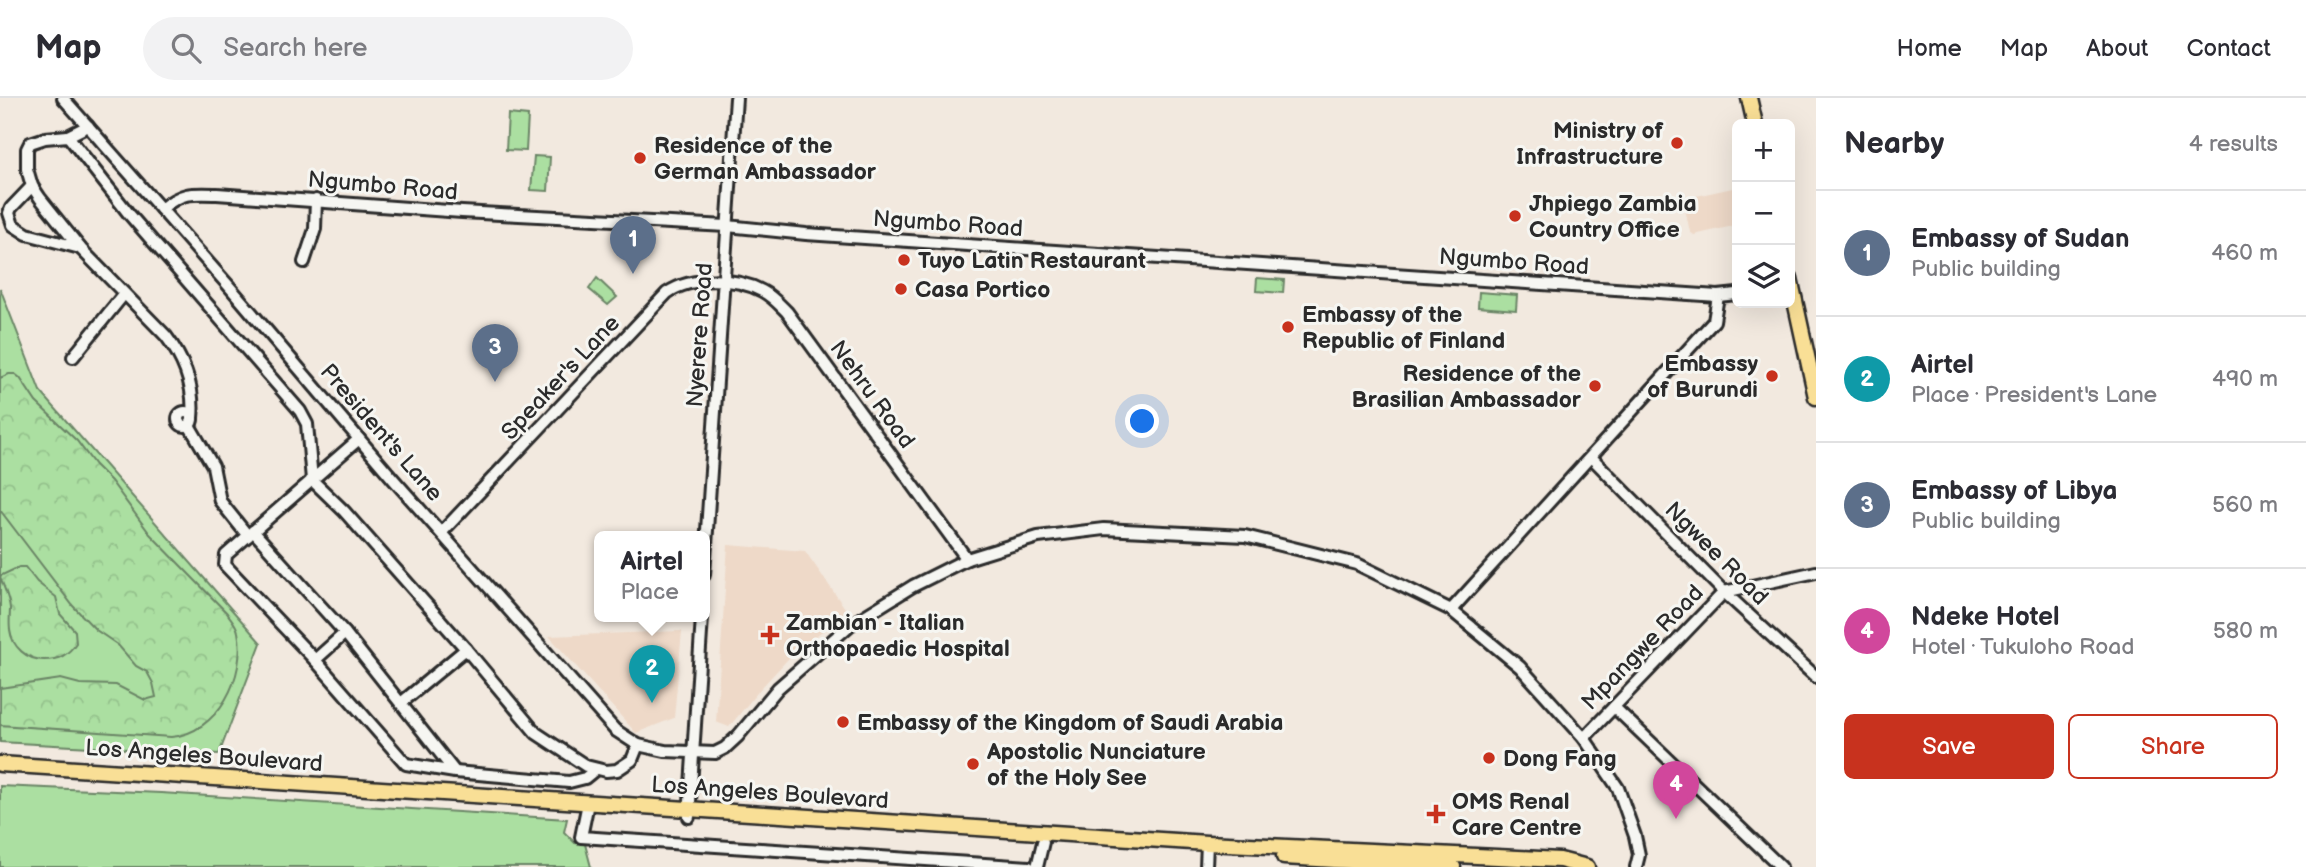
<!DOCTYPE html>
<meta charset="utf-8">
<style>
body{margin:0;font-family:"Balsamiq Sans",sans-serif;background:#f2f2f3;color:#2b2b33}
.controls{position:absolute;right:21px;top:21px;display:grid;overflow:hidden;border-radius:10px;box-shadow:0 7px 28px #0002}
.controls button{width:63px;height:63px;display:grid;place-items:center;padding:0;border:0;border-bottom:2px solid #e1e1e2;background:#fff;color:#2b2b33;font:35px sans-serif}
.you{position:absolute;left:1143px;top:324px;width:24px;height:24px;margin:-18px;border:5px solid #fff;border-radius:50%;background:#1a73e8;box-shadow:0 0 0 10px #1a73e833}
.badge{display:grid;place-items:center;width:46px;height:46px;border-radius:50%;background:#c8321e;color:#fff;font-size:23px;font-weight:700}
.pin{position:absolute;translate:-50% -58px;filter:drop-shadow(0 2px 4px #0008)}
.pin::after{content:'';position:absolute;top:37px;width:24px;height:21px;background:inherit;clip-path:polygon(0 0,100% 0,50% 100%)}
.popup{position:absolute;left:594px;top:433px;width:116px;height:91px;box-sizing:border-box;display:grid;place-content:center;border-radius:10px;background:#fff;filter:drop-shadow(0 2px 5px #0005);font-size:23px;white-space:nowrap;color:#7c7c81}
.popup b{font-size:26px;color:#2b2b33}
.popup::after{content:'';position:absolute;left:50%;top:100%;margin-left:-14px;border:14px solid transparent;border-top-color:#fff}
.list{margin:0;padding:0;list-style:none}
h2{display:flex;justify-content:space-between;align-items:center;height:91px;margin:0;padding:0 28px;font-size:30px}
h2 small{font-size:23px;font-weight:400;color:#7c7c81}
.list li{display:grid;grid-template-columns:46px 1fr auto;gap:21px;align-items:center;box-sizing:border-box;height:126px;padding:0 28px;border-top:2px solid #e1e1e2}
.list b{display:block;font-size:26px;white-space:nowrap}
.list p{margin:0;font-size:23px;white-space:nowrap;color:#7c7c81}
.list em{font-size:23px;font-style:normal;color:#7c7c81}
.actions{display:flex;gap:14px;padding:21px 28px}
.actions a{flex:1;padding:16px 0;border:2px solid #c8321e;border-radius:10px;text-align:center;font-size:24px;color:#c8321e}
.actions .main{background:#c8321e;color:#fff}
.icon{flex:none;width:38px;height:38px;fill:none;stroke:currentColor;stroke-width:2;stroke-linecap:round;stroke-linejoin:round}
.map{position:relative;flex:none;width:1816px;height:769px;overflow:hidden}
header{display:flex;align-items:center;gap:42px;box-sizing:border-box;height:98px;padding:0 35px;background:#fff;border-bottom:2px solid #e1e1e2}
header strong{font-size:33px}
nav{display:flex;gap:38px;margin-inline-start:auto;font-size:24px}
.search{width:490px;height:63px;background:#f2f2f3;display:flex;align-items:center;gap:18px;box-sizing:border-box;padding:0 24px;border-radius:38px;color:#7c7c81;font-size:26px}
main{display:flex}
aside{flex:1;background:#fff}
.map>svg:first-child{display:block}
.built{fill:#eed9c8}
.grass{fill:#abdfa1;stroke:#6b8566;stroke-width:2}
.forest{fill:url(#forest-crowns);stroke:#6b8566;stroke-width:2}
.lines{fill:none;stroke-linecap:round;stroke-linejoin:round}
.minor-casing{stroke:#2b2b2b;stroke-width:16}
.major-casing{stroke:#2b2b2b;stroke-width:19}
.minor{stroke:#f6f6f2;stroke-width:10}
.major{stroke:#f9df96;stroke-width:14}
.poi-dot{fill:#c8321e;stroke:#f6f6f2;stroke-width:2.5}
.labels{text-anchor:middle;stroke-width:6;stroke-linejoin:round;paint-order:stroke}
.poi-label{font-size:23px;font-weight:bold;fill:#2b2b2b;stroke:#f6f6f2;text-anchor:start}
.street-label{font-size:23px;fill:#2b2b2b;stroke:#f6f6f2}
</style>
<header>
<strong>Map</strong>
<div class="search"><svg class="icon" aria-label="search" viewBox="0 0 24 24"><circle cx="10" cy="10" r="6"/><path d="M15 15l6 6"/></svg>Search here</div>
<nav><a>Home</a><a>Map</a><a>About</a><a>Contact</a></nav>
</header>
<main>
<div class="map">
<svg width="1816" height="769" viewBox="0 0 1816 769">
<defs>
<pattern id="forest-crowns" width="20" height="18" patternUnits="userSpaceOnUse" patternTransform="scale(1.75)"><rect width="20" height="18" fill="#abdfa1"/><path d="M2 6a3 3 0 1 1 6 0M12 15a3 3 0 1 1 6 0" fill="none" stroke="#93c08b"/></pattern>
</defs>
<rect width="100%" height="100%" fill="#f2e9df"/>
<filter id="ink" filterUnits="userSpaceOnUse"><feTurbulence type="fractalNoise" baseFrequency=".0143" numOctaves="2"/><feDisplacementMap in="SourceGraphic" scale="14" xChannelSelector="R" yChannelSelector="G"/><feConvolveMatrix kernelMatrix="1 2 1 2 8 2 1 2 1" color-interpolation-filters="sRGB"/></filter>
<g filter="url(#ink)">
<g class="built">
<path d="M1737 89V127L1694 137 1690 134 1683 101Z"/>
<path d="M728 447 805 453 847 513 789 560 761 590 729 629 716 624Z"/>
<path d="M682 533 674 620 636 635 549 538Z"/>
</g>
<g class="grass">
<path d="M508 16 528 18 526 53 506 52Z"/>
<path d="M534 58 550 59 548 93 531 92Z"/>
<path d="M597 180 617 199 608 207 589 191Z"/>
<path d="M1257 180 1284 182 1283 195 1256 193Z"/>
<path d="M0 190 40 293 261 545 219 656 0 644Z"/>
<path d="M1479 194 1517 197 1516 212 1478 209Z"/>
<path d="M0 688 161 695 567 721 564 734 575 745 585 746 591 769H0Z"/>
</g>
<g class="forest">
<path d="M9 276H15L20 280 36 304 77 343 95 367 111 383 150 436 227 515C231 521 237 527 238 534 247 578 218 635 171 639L0 627V590L61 581 80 586 116 587 145 602 156 599 153 585 147 574 136 568 118 547 96 532 73 508 0 412V280Z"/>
<path d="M19 469H25L37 484 56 499 60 516 75 533 76 545C68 557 59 562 44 562 27 562 12 549 10 532 9 525 10 517 10 510 9 499 3 488 0 478Z"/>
</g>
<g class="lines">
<g class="minor-casing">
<g id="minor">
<path d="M63 0 228 187 394 382 615 632 638 647 665 653 715 655 725 650 738 638 778 590 850 527 913 488 967 461 1038 439 1104 431 1245 438 1357 466 1451 512 1520 569 1584 640 1618 690 1635 738 1639 757 1636 769"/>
<path d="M88 28 68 38 45 40 30 45 27 51V71L32 88 40 100 81 151 166 238C185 263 195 289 192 320"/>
<path d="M68 38 129 116 300 313 307 326 312 382 344 413 466 551 536 635 586 668 606 673 617 672 632 662 638 647"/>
<path d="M32 88 11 110 9 115 13 127 27 136 80 150"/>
<path d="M161 111C182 94 191 95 217 96L462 114 727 128 806 136 1718 198 1737 196"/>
<path d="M304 164 315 131 316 102"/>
<path d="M73 259 124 196"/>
<circle cx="185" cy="321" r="7"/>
<path d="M189 327 213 368 220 403 248 438"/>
<path d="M359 341 226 457 225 467 315 562 406 666 455 674 569 684 585 680 596 671"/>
<path d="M1591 359 1724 494 1816 579"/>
<path d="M253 433 345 535 455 674"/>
<path d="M442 434 667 195C692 178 735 179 762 193 772 198 779 206 787 214L967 461"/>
<path d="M704 477 736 0"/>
<path d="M1451 512 1714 223 1718 198"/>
<path d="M315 562 345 535"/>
<path d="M401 605 466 551"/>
<path d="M1614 609 1781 769"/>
<path d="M1584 640 1724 494 1816 474"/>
<path d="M588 705 581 739 1029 769"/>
<path d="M689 719 702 519"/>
<path d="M1037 769 1043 744"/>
<path d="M1206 769 1207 745"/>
</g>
</g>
<g class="major-casing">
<g id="major">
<path d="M1749 0 1755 26"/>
<path d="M1790 180 1816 299"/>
<path d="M0 666 1207 745 1560 762 1587 769"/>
<path d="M1284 759 1453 769"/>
</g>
</g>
<use href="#minor" class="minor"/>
<use href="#major" class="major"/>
</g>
</g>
<g class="poi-dot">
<circle cx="1677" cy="45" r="7"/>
<circle cx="640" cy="60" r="7"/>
<circle cx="1515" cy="118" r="7"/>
<circle cx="904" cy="162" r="7"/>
<circle cx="901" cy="191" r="7"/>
<circle cx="1288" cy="229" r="7"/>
<circle cx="1772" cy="278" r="7"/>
<circle cx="1595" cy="288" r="7"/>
<path d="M766.5 526.5h7v7h7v7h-7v7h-7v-7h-7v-7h7z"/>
<circle cx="843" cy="624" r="7"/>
<circle cx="1489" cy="660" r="7"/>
<circle cx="973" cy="666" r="7"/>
<path d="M1432.5 705.5h7v7h7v7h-7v7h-7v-7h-7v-7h7z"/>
</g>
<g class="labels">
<g class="poi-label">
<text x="1663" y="40" text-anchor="end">Ministry of<tspan x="1663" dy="26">Infrastructure</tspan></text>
<text x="654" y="55">Residence of the<tspan x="654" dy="26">German Ambassador</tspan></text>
<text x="1529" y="113">Jhpiego Zambia<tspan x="1529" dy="26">Country Office</tspan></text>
<text x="918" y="170">Tuyo Latin Restaurant</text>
<text x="915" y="199">Casa Portico</text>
<text x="1302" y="224">Embassy of the<tspan x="1302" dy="26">Republic of Finland</tspan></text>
<text x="1758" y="273" text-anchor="end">Embassy<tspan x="1758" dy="26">of Burundi</tspan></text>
<text x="1581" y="283" text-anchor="end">Residence of the<tspan x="1581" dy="26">Brasilian Ambassador</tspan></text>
<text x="786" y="532">Zambian - Italian<tspan x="786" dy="26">Orthopaedic Hospital</tspan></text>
<text x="857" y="632">Embassy of the Kingdom of Saudi Arabia</text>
<text x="987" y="661">Apostolic Nunciature<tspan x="987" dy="26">of the Holy See</tspan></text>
<text x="1503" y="668">Dong Fang</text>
<text x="1452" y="711">OMS Renal<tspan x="1452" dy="26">Care Centre</tspan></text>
</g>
<g class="street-label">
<text transform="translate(383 87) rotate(5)" y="8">Ngumbo Road</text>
<text transform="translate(948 125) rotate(4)" y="8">Ngumbo Road</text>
<text transform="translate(1514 163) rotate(4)" y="8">Ngumbo Road</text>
<text transform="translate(699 237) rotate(-86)" y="8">Nyerere Road</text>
<text transform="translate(560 279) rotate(-47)" y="8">Speaker's Lane</text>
<text transform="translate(873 296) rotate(54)" y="8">Nehru Road</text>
<text transform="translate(382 334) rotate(49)" y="8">President's Lane</text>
<text transform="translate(1717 455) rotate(45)" y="8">Ngwee Road</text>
<text transform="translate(1642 549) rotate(-46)" y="8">Mpangwe Road</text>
<text transform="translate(204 657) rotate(4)" y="8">Los Angeles Boulevard</text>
<text transform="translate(770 694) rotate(4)" y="8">Los Angeles Boulevard</text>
</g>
</g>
</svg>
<div class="controls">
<button>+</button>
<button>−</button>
<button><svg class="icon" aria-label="layers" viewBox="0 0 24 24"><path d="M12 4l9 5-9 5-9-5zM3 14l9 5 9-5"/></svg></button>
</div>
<div class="you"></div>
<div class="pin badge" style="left:633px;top:176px;background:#5c6f8a">1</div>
<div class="pin badge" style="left:652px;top:605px;background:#0f9aa8">2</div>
<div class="popup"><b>Airtel</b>Place</div>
<div class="pin badge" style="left:495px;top:284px;background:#5c6f8a">3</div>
<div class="pin badge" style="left:1676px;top:721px;background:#d1479c">4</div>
</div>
<aside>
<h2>Nearby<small>4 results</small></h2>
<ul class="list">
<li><span class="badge" style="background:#5c6f8a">1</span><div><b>Embassy of Sudan</b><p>Public building</p></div><em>460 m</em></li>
<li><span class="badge" style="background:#0f9aa8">2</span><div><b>Airtel</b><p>Place · President's Lane</p></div><em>490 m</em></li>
<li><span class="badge" style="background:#5c6f8a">3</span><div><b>Embassy of Libya</b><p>Public building</p></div><em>560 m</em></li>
<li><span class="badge" style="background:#d1479c">4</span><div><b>Ndeke Hotel</b><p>Hotel · Tukuloho Road</p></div><em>580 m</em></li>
</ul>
<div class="actions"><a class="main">Save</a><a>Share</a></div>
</aside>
</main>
